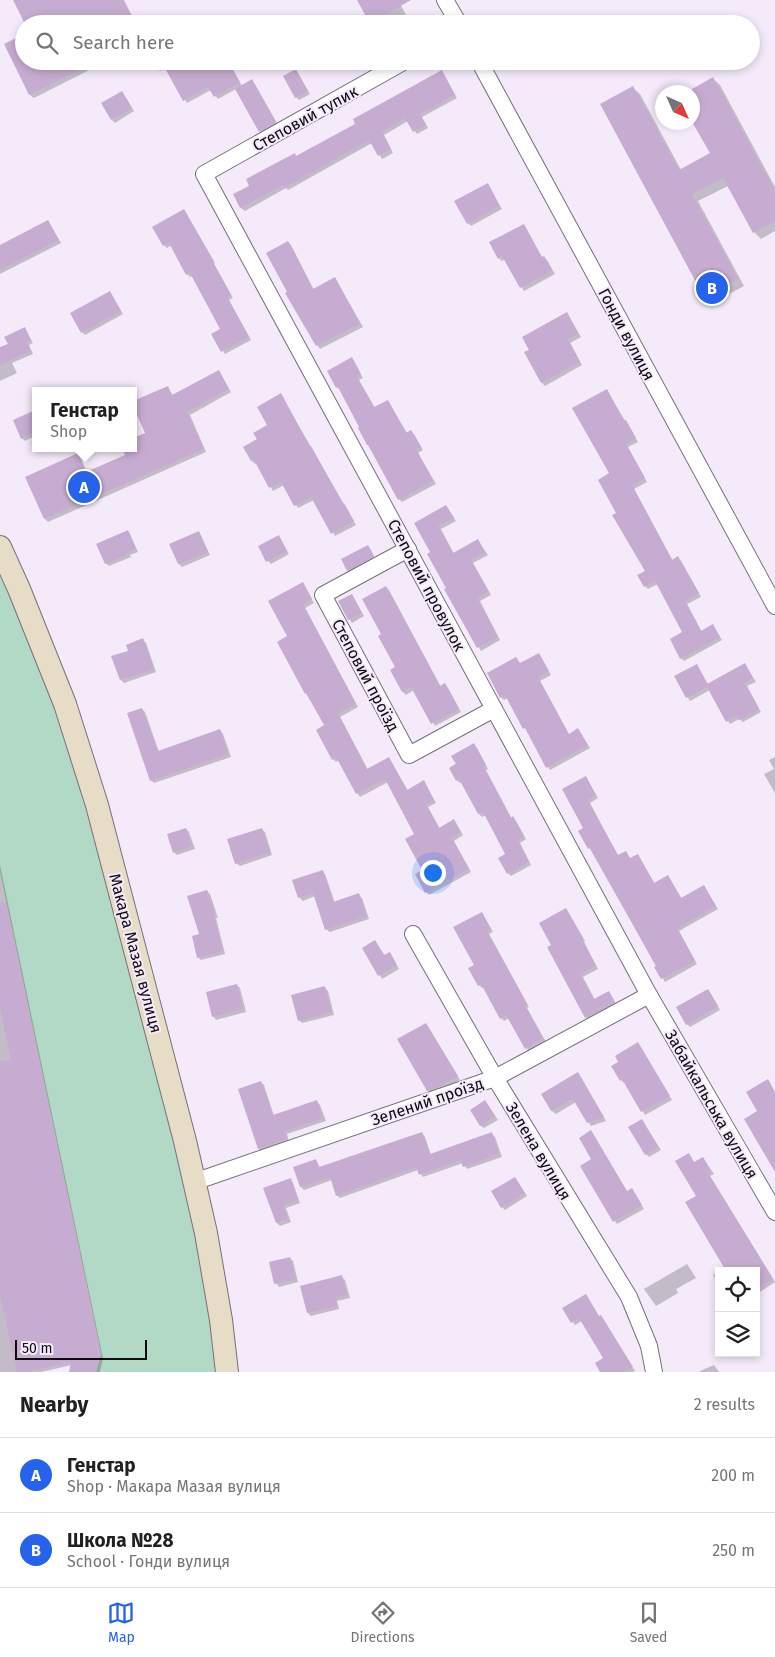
<!DOCTYPE html>
<meta charset="utf-8">
<style>
body{margin:0;font-family:"Fira Sans",sans-serif;background:#f6f6f6;color:#202124}
.controls{position:absolute;right:15px;bottom:15px;display:grid;overflow:hidden;border-radius:0px;box-shadow:0 2px 8px #0003}
.controls button{width:45px;height:45px;display:grid;place-items:center;padding:0;border:0;border-bottom:1px solid #e0e0e0;background:#fff;color:#202124;font:25px sans-serif}
.compass{position:absolute;left:655px;top:85px;width:45px;height:45px;border-radius:50%;background:#fff;box-shadow:0 2px 8px #0003;rotate:135deg}
.scale{position:absolute;left:15px;bottom:12px;width:132px;box-sizing:border-box;padding-left:5px;border:2px solid #0e0a0f;border-top:0;font-size:14px;line-height:18px;white-space:nowrap;color:#0e0a0f;-webkit-text-stroke:4px #f4eafa;paint-order:stroke}
.you{position:absolute;left:432px;top:872px;width:18px;height:18px;margin:-12px;border:4px solid #fff;border-radius:50%;background:#1a73e8;box-shadow:0 0 0 8px #1a73e833}
.badge{display:grid;place-items:center;width:32px;height:32px;border-radius:50%;background:#2563eb;color:#fff;font-size:16px;font-weight:700}
.pin{position:absolute;translate:-50% -50%;border:2px solid #fff;box-shadow:0 1px 5px #0006}
.popup{position:absolute;left:32px;top:387px;width:105px;height:65px;box-sizing:border-box;display:grid;place-content:center;border-radius:0px;background:#fff;filter:drop-shadow(0 1px 4px #0005);font-size:16px;white-space:nowrap;color:#757577}
.popup b{font-size:19px;color:#202124}
.popup::after{content:'';position:absolute;left:50%;top:100%;margin-left:-10px;border:10px solid transparent;border-top-color:#fff}
.list{margin:0;padding:0;list-style:none}
h2{display:flex;justify-content:space-between;align-items:center;height:65px;margin:0;padding:0 20px;font-size:21px}
h2 small{font-size:16px;font-weight:400;color:#757577}
.list li{display:grid;grid-template-columns:32px 1fr auto;gap:15px;align-items:center;box-sizing:border-box;height:75px;padding:0 20px;border-top:1px solid #e0e0e0}
.list b{display:block;font-size:19px;white-space:nowrap}
.list p{margin:0;font-size:16px;white-space:nowrap;color:#757577}
.list em{font-size:16px;font-style:normal;color:#757577}
.icon{flex:none;width:28px;height:28px;fill:none;stroke:currentColor;stroke-width:2;stroke-linecap:round;stroke-linejoin:round}
.map{position:relative;flex:none;width:775px;height:1372px;overflow:hidden}
.search{position:absolute;background:#fff;box-shadow:0 2px 8px #0003;left:15px;right:15px;top:15px;height:55px;display:flex;align-items:center;gap:12px;box-sizing:border-box;padding:0 18px;border-radius:28px;color:#757577;font-size:19px}
.sheet{height:215px;background:#fff}
nav{display:flex;justify-content:space-around;align-items:center;box-sizing:border-box;height:70px;border-top:1px solid #e0e0e0;background:#fff;font-size:14px;color:#757577}
nav a{display:grid;justify-items:center;gap:2px}
nav .on{color:#2563eb}
.map>svg:first-child{display:block}
.green{fill:#b2d9c5}
.shadow{fill:#0003}
.building{fill:#c7acd1}
.lines{fill:none;stroke-linecap:round;stroke-linejoin:round}
.minor-casing{stroke:#786f7d;stroke-width:18}
.secondary-casing{stroke:#786f7d;stroke-width:24}
.minor{stroke:#fff;stroke-width:16}
.secondary{stroke:#e7dcc6;stroke-width:22}
.labels{text-anchor:middle;stroke-width:4;stroke-linejoin:round;paint-order:stroke}
.street-label{font-size:16px;fill:#0e0a0f;stroke:#f4eafa}
</style>
<div class="map">
<svg width="775" height="1372" viewBox="0 0 775 1372">
<rect width="100%" height="100%" fill="#f4eafa"/>
<path class="green" d="M0 564 13 592 86 793 199 1235 220 1372H96L101 1354 0 872Z"/>
<g class="shadow">
<path d="M358 0H398L411 24H371Z"/>
<path d="M5 45 24 61H107L34 98 30 95Z"/>
<path d="M153 61H166L156 67Z"/>
<path d="M228 61 242 86 251 80 254 83 278 125 263 134 236 89 218 99 211 90 187 103 166 68 160 71 158 69 169 63Z"/>
<path d="M298 74 310 94 299 100 296 97Z"/>
<path d="M444 75 457 98 422 117 428 128 417 134 408 121 384 135 393 153 382 159 372 143 288 190 286 188 245 211 241 208 234 195 297 157Z"/>
<path d="M713 79 720 85 775 187V231L761 239 754 232 728 186 698 201 744 286 712 303 705 296 633 88 640 94 681 170 711 154 692 92H688Z"/>
<path d="M122 92 134 111 115 123 112 120Z"/>
<path d="M487 185 502 209 471 226 468 223Z"/>
<path d="M184 210 215 263 214 264 233 298 229 300 251 340 225 354 213 334 222 329 193 276 190 277 187 274 172 245 167 248 164 245Z"/>
<path d="M48 221 61 243 0 274V246Z"/>
<path d="M523 225 542 258 544 257 547 260 555 274 524 291 505 259 502 261 499 258Z"/>
<path d="M288 242 291 245 314 290 335 278 363 327 320 349 317 345 287 293H289Z"/>
<path d="M110 293 123 314 85 335 82 332Z"/>
<path d="M567 313 581 337 570 343 582 365 545 386 542 383Z"/>
<path d="M25 329 33 343 29 345 33 354 12 363 17 373 0 381V348L9 344Z"/>
<path d="M352 359 363 378 359 380 375 408 388 401 407 433 411 431 414 434 423 450 418 453 436 484 402 502 399 499 340 390 337 387Z"/>
<path d="M219 372 231 392 190 415 206 452 48 522 45 519 78 455 81 458 87 473 126 456 133 448V440L146 434 133 402 167 387 173 396Z"/>
<path d="M607 391 638 442 628 447 647 482 634 489 673 561 678 558 681 561 701 597 687 604 702 632 713 626 722 640 684 661 681 658 684 633 658 584 648 589 645 586 646 572 618 513 611 474Z"/>
<path d="M281 395 356 525 335 536 314 500 298 508 284 485 273 491 257 463 255 464 252 461 245 447 259 440 269 425Z"/>
<path d="M35 411V436L25 441 22 438 14 421Z"/>
<path d="M446 506 456 521 441 529 454 554 478 541 488 555 473 563 491 595 480 601 500 640 481 651 446 589 447 588 432 553 416 523Z"/>
<path d="M127 531 130 534 138 552 130 555 131 557 109 566 106 563Z"/>
<path d="M198 533 201 536 210 555 182 567 179 564 171 545Z"/>
<path d="M279 537 289 554 271 564 268 561Z"/>
<path d="M370 549 376 560 351 573 348 570Z"/>
<path d="M302 584 314 603 305 608 358 707 340 717 368 770 391 762 408 791 424 782 436 803 428 807 440 829 454 821 463 835 454 841 471 872 429 895 426 892 416 834 388 782 360 797 357 793 339 760 336 762 333 759 326 726 306 693 288 637Z"/>
<path d="M386 587 389 590 441 687 445 685 448 688 461 712 435 726 414 690 406 695 403 692 397 668Z"/>
<path d="M352 595 364 616 352 623 349 619Z"/>
<path d="M143 640 146 643 156 672 124 683 121 680 129 651Z"/>
<path d="M539 654 551 675 540 681 569 735 578 730 590 748 550 770 508 698 504 700 501 697 520 664Z"/>
<path d="M697 665 708 684 745 665 756 682 747 686 761 712 743 722 739 719 730 724 710 690 690 701 676 677Z"/>
<path d="M142 709 145 712 159 752 220 730 223 734 231 757 154 783 151 780Z"/>
<path d="M477 748 488 769 486 770 512 819 513 818 516 821 526 839 520 843 531 865 511 876 508 873 507 855 486 815 482 817 479 814 462 782 460 783 457 780 450 768Z"/>
<path d="M775 757V793L764 774 774 769 769 760Z"/>
<path d="M586 778 598 798 590 803 618 856 626 852 630 859 637 855 655 884 668 877 682 899 704 887 718 909 679 931 697 964 665 982 580 831 585 828Z"/>
<path d="M186 829 189 832 195 849 177 855 174 852Z"/>
<path d="M261 829 265 832 272 855 240 866 236 863Z"/>
<path d="M0 865 103 1358 100 1372H70L72 1365 41 1372H0Z"/>
<path d="M322 871 325 874 335 903 359 895 362 898 369 919 330 932 326 929 315 896 303 901 300 898 294 881Z"/>
<path d="M207 891 210 894 218 918H216L225 954 201 960 198 957Z"/>
<path d="M566 909 585 941 584 942 598 969 583 977 595 1000 608 992 617 1005 589 1020 586 1017 552 945Z"/>
<path d="M482 913 493 932 489 934 529 1007 527 1008 546 1042 529 1052 509 1018 504 1021 501 1018 484 987 482 988 479 985 475 966Z"/>
<path d="M375 942 385 956 392 957 399 969 382 979 363 948Z"/>
<path d="M237 985 240 988 246 1012 216 1020 213 1016Z"/>
<path d="M325 988 328 991 334 1015 302 1023 299 1020Z"/>
<path d="M711 994 720 1010 690 1027 687 1024Z"/>
<path d="M428 1027 460 1080 443 1089 431 1093 428 1090Z"/>
<path d="M640 1047 672 1100 645 1115 625 1082 624 1083 621 1080Z"/>
<path d="M578 1074 581 1077 606 1121 591 1126 576 1102 556 1114 552 1111 543 1094Z"/>
<path d="M261 1082 264 1085 274 1116 317 1102 320 1105 326 1121 287 1134 289 1142 262 1152 259 1149 240 1090Z"/>
<path d="M485 1101 498 1120 484 1128 480 1125Z"/>
<path d="M642 1120 661 1150 649 1157 646 1154Z"/>
<path d="M591 1132 627 1192 632 1190 644 1209 617 1224 582 1166 593 1159Z"/>
<path d="M422 1133 425 1137 431 1155 492 1134 495 1137 502 1157 467 1169 463 1163 423 1177 418 1170 340 1198 337 1195 332 1180 304 1190 301 1187 316 1160 320 1168Z"/>
<path d="M703 1158 714 1174 710 1176 775 1282 760 1292 756 1287V1271H720L726 1268 697 1196 695 1163Z"/>
<path d="M515 1178 527 1196 505 1210 502 1207Z"/>
<path d="M290 1180 293 1183 300 1203 286 1208 291 1222 280 1226 277 1223Z"/>
<path d="M290 1258 293 1261 298 1282 279 1287 276 1283Z"/>
<path d="M687 1264 696 1278 676 1289 678 1293 656 1306 644 1289Z"/>
<path d="M719 1272V1284L713 1275Z"/>
<path d="M342 1277 345 1280 350 1298 337 1301 339 1309 311 1316 308 1313 302 1287Z"/>
<path d="M564 1309 601 1317 635 1371 633 1372H602L605 1358 582 1321 575 1325Z"/>
<path d="M714 1365 719 1372H700V1371Z"/>
</g>
<g class="building">
<path d="M13 0H124L136 24H25Z"/>
<path d="M357 0H411L381 17 385 24H370Z"/>
<path d="M24 34V61H98L29 95 4 44Z"/>
<path d="M161 61H228L240 82 214 97 208 87 183 101Z"/>
<path d="M296 69 308 91 295 98 283 76Z"/>
<path d="M442 70 455 95 420 114 426 125 413 132 405 118 382 132 391 149 378 156 369 140 284 188 283 185 240 208 233 194 249 186 246 179 295 153 296 156 355 124 353 119Z"/>
<path d="M713 77 775 191V221L753 233 723 178 692 194 738 279 704 297 600 104 633 86 679 170 710 153 692 122V89Z"/>
<path d="M252 79 276 122 259 132 235 89Z"/>
<path d="M122 91 132 108 111 120 101 103Z"/>
<path d="M488 183 500 206 467 224 454 201Z"/>
<path d="M184 209 213 260H212L231 295 227 297 249 337 221 352 211 334 220 329 190 273 186 275 169 243 163 246 152 227Z"/>
<path d="M48 220 59 240 0 270V245Z"/>
<path d="M524 224 542 257 544 256 552 271 520 288 502 256 498 259 489 242Z"/>
<path d="M288 241 313 289 335 277 360 324 316 346 285 293 287 292 266 253Z"/>
<path d="M110 291 121 311 81 333 70 313Z"/>
<path d="M567 312 578 333 568 339 580 362 541 383 524 352 529 350 522 337Z"/>
<path d="M25 327 31 340 27 342 31 351 0 365V347L8 344 4 337Z"/>
<path d="M352 357 361 374 357 377 374 407 388 400 406 433 411 430 421 447 416 449 433 481 398 500 368 445H367L358 428 359 427 338 387 336 388 327 371Z"/>
<path d="M219 370 229 389 187 412 204 449 44 519 25 477 78 453 86 472 125 455 122 448H133V438L145 433 133 406V401L168 386 172 395Z"/>
<path d="M607 389 624 421 626 420 636 438 626 444 645 478 632 485 672 560 678 556 699 593 685 601 701 631 713 624 720 637 680 659 670 639 682 632 655 581 644 587 637 575 645 571 612 515 616 513 598 480 609 473 572 408Z"/>
<path d="M281 393 310 447 311 446 343 504 344 503 354 521 331 534 311 497 294 506 281 482 269 488 254 460 251 461 243 447 257 439 253 433 267 425 257 407Z"/>
<path d="M35 410V432L21 439 13 420Z"/>
<path d="M446 505 454 518 438 526 453 553 478 539 485 552 471 560 489 592 477 598 498 637 477 648 444 589 446 588 427 554 430 552 414 523Z"/>
<path d="M128 530 136 549 128 552 129 554 105 564 96 544Z"/>
<path d="M199 531 208 552 178 564 169 544Z"/>
<path d="M279 535 287 551 266 562 258 546Z"/>
<path d="M368 545 374 556 347 571 341 559Z"/>
<path d="M303 582 312 599 303 604 356 704 338 713 367 769 389 757 407 790 424 780 434 800 426 804 439 828 454 819 461 832 451 837 469 869 425 893 415 874 422 870 405 839 414 834 385 779 356 794 336 757 332 760 316 730 324 725 306 693 305 694 277 642 287 636 268 601Z"/>
<path d="M386 586 440 686 445 683 459 709 431 724 411 687 402 692 390 670 395 667 378 636 381 634 362 599Z"/>
<path d="M352 594 362 613 348 620 338 601Z"/>
<path d="M143 638 154 669 120 680 111 656 128 651 126 645Z"/>
<path d="M539 653 549 671 538 677 569 734 578 728 588 745 546 768 525 728 523 729 505 695 500 698 487 673 516 657 520 663Z"/>
<path d="M745 663 753 678 745 683 759 709 739 720 736 716 726 722 707 687 686 698 674 676 697 664 707 684Z"/>
<path d="M142 708 158 751 220 729 228 754 150 781 127 713Z"/>
<path d="M474 743 486 765 483 766 511 818 513 816 524 836 517 840 529 862 507 874 498 858 505 854 483 812 478 814 459 779 456 781 449 768 456 764 451 756Z"/>
<path d="M586 776 596 795 587 799 618 855 626 851 630 858 638 854 654 883 668 875 681 898 704 885 716 906 677 928 695 961 661 979 654 967 656 966 629 917 590 848 588 849 578 831 583 828 562 789Z"/>
<path d="M186 828 192 846 173 853 167 834Z"/>
<path d="M262 828 270 852 235 864 227 839Z"/>
<path d="M323 870 333 902 359 893 367 916 325 930 313 893 298 898 292 880Z"/>
<path d="M207 890 215 914 214 915 223 951 197 958 192 936 199 934 187 896Z"/>
<path d="M0 903H6L101 1354 96 1372H69L71 1362 26 1372H17L0 1295V1061L11 1060 0 1007Z"/>
<path d="M566 908 583 938 582 939 596 966 580 974 594 999 609 991 615 1002 585 1018 547 947 551 945 539 923Z"/>
<path d="M482 912 491 929 487 931 527 1004 525 1005 543 1039 525 1049 506 1015 500 1019 481 984 478 986 468 968 474 965 453 927Z"/>
<path d="M375 940 384 955 390 952 397 965 378 976 362 948Z"/>
<path d="M237 984 243 1009 212 1017 206 992Z"/>
<path d="M325 986 332 1012 298 1021 291 995Z"/>
<path d="M708 989 718 1006 686 1025 676 1007Z"/>
<path d="M426 1023 458 1076 440 1086 427 1091 397 1039Z"/>
<path d="M638 1042 670 1096 641 1112 622 1079 620 1081 611 1066 618 1062 615 1056Z"/>
<path d="M578 1072 588 1090 604 1117 587 1123 573 1099 551 1111 541 1094Z"/>
<path d="M768 1079 775 1092V1172L744 1119 757 1111 746 1092Z"/>
<path d="M261 1081 273 1115 317 1100 323 1118 285 1131 287 1139 258 1149 238 1089Z"/>
<path d="M485 1100 495 1116 480 1126 470 1110Z"/>
<path d="M642 1119 658 1147 645 1155 628 1127Z"/>
<path d="M591 1130 627 1191 632 1188 642 1205 613 1222 580 1166 591 1159 579 1138Z"/>
<path d="M422 1132 430 1154 492 1132 499 1154 463 1167 460 1160 419 1175 416 1167 336 1196 330 1177 300 1187 293 1167 316 1159 319 1167Z"/>
<path d="M689 1153 694 1162 703 1157 711 1171 708 1173 773 1279 756 1289V1271H726L685 1202 696 1196 675 1161Z"/>
<path d="M515 1177 525 1193 501 1208 491 1191Z"/>
<path d="M291 1178 298 1200 283 1205 288 1219 276 1223 263 1188Z"/>
<path d="M290 1257 296 1279 274 1284 269 1262Z"/>
<path d="M342 1275 347 1295 335 1298 337 1306 307 1313 300 1286Z"/>
<path d="M586 1294 599 1316 601 1315 633 1367 625 1372H600L595 1363 603 1358 579 1318 571 1323 562 1308Z"/>
</g>
<g class="lines">
<g class="minor-casing">
<g id="minor">
<path d="M445 0 459 24"/>
<path d="M405 61 204 174 649 995 775 1212"/>
<path d="M479 61 775 606"/>
<path d="M408 549 323 595 409 755 494 709"/>
<path d="M413 934 495 1078 629 1297 649 1346 654 1372"/>
<path d="M194 1182 495 1078 649 995"/>
</g>
</g>
<g class="secondary-casing">
<path id="secondary" d="M0 547 19 589 65 704 97 805 185 1141 206 1233 221 1320 227 1372"/>
</g>
<use href="#minor" class="minor"/>
<use href="#secondary" class="secondary"/>
</g>
<g class="labels">
<g class="street-label">
<text transform="translate(305 118) rotate(-29)" y="6">Степовий тупик</text>
<text transform="translate(627 334) rotate(62)" y="6">Гонди вулиця</text>
<text transform="translate(427 585) rotate(62)" y="6">Степовий провулок</text>
<text transform="translate(366 675) rotate(62)" y="6">Степовий проїзд</text>
<text transform="translate(136 953) rotate(75)" y="6">Макара Мазая вулиця</text>
<text transform="translate(427 1101) rotate(-19)" y="6">Зелений проїзд</text>
<text transform="translate(712 1104) rotate(60)" y="6">Забайкальська вулиця</text>
<text transform="translate(539 1151) rotate(59)" y="6">Зелена вулиця</text>
</g>
</g>
</svg>
<div class="controls">
<button><svg class="icon" aria-label="locate" viewBox="0 0 24 24"><circle cx="12" cy="12" r="6"/><path d="M12 2v4M12 18v4M2 12h4M18 12h4"/></svg></button>
<button><svg class="icon" aria-label="layers" viewBox="0 0 24 24"><path d="M12 4l9 5-9 5-9-5zM3 14l9 5 9-5"/></svg></button>
</div>
<svg class="compass" viewBox="-18 -18 36 36"><path d="M0-13l5 13h-10z" fill="#e53935"/><path d="M0 13l5-13h-10z" fill="#757577"/></svg>
<div class="scale">50 m</div>
<div class="you"></div>
<div class="pin badge" style="left:84px;top:487px">A</div>
<div class="popup"><b>Генстар</b>Shop</div>
<div class="pin badge" style="left:712px;top:288px">B</div>
<div class="search"><svg class="icon" aria-label="search" viewBox="0 0 24 24"><circle cx="10" cy="10" r="6"/><path d="M15 15l6 6"/></svg>Search here</div>
</div>
<section class="sheet">
<h2>Nearby<small>2 results</small></h2>
<ul class="list">
<li><span class="badge">A</span><div><b>Генстар</b><p>Shop · Макара Мазая вулиця</p></div><em>200 m</em></li>
<li><span class="badge">B</span><div><b>Школа №28</b><p>School · Гонди вулиця</p></div><em>250 m</em></li>
</ul>
</section>
<nav>
<a class="on"><svg class="icon" aria-label="map" viewBox="0 0 24 24"><path d="M3 6l6-2 6 2 6-2v14l-6 2-6-2-6 2zM9 4v14M15 6v14"/></svg>Map</a>
<a><svg class="icon" aria-label="directions" viewBox="0 0 24 24"><path d="M12 3l9 9-9 9-9-9zM9 14v-3h6M13 9l2 2-2 2"/></svg>Directions</a>
<a><svg class="icon" aria-label="saved" viewBox="0 0 24 24"><path d="M7 4h10v16l-5-4-5 4z"/></svg>Saved</a>
</nav>
